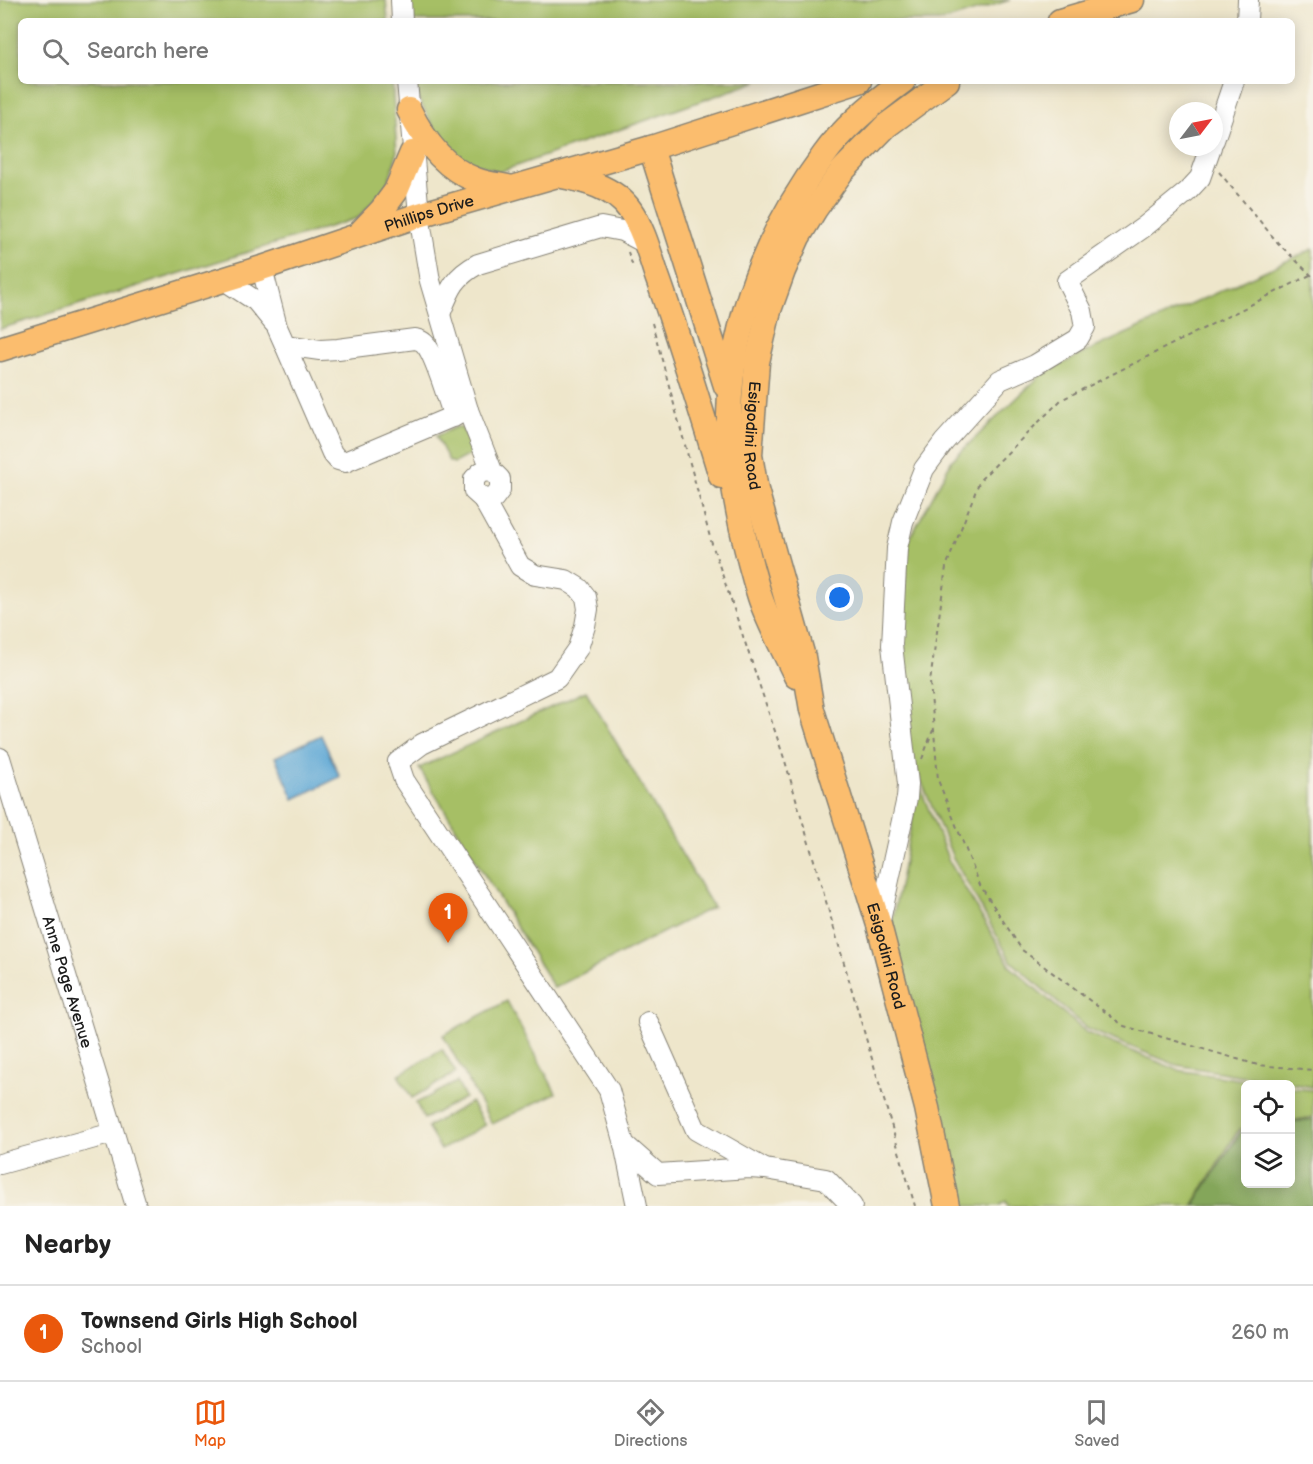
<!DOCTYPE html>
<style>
body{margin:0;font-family:"Balsamiq Sans",sans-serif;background:#f6f6f6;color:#222}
.controls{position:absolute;right:18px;bottom:18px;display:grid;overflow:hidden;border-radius:9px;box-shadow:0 3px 15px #0003}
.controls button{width:54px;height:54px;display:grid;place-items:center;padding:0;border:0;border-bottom:2px solid #e0e0e0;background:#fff;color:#222;font:30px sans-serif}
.compass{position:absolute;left:1169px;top:102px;width:54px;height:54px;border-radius:50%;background:#fff;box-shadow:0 3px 15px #0003;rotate:58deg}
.you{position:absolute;left:840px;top:598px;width:21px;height:21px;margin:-15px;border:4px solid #fff;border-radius:50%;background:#1a73e8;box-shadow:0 0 0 9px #1a73e833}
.badge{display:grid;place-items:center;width:39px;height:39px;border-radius:50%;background:#ea580c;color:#fff;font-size:20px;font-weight:700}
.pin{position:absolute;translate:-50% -50px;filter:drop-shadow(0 2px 3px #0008)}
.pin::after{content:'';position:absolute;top:32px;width:21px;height:18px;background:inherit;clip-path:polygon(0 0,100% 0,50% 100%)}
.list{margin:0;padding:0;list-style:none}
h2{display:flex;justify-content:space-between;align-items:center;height:78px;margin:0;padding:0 24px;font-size:26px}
h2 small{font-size:20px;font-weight:400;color:#767676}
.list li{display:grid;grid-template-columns:39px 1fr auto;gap:18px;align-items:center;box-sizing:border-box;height:96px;padding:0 24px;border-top:2px solid #e0e0e0}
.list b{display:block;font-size:22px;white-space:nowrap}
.list p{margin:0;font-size:20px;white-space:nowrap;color:#767676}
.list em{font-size:20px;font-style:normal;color:#767676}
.icon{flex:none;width:33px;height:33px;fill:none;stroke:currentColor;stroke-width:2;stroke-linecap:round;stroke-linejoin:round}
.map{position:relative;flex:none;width:1313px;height:1206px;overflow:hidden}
.search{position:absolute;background:#fff;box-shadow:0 3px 15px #0003;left:18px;right:18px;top:18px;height:66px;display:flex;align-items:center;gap:15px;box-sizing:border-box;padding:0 21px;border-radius:9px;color:#767676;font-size:22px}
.sheet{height:174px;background:#fff}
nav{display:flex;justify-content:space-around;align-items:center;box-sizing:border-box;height:84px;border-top:2px solid #e0e0e0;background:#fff;font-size:16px;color:#767676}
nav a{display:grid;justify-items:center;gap:3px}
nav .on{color:#ea580c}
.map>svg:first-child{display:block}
.green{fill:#a6bf65;stroke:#616e40;stroke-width:1.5}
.forest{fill:#84a65a;stroke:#50613b;stroke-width:1.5}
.water{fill:#5da7d5;stroke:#3c6278;stroke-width:1.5}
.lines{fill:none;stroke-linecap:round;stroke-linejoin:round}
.minor-casing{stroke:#858174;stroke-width:22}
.major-casing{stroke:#858174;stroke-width:27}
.path{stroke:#858174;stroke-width:2;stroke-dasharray:4.5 4.5;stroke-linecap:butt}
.minor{stroke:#fff;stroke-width:20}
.major{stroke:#fbbd6e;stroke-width:24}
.labels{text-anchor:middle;stroke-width:4.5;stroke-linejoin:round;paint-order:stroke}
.street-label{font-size:16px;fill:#1c1c1c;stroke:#f7f3e8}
</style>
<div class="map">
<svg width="1313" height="1206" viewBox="0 0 1313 1206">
<rect width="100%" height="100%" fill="#f7f3e8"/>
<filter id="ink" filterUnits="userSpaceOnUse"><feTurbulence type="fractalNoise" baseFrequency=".0167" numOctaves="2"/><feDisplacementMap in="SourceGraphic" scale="12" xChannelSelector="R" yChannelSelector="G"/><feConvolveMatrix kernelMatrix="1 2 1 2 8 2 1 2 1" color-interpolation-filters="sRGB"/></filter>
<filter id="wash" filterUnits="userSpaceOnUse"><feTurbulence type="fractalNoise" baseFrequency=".008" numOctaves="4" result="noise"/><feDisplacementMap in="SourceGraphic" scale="24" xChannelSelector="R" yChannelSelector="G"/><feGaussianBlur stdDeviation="1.35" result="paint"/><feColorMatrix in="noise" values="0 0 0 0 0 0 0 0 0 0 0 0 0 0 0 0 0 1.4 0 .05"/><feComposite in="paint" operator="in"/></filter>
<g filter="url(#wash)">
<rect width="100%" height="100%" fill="#eee6cb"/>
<g class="green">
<path d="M0 0H386L388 21H21V81H392L397 154 387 186 358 218 0 329Z"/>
<path d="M408 0H1010L944 21H410Z"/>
<path d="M415 81H758L499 172 450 155 416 95Z"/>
<path d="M1313 249V1087L1176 1065 1087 1029 1011 961 953 858 908 749 896 663 909 540 952 460 1042 374 1088 351Z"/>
<path d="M456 427H461C466 434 472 446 471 454L454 463 449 461 436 436Z"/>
<path d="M586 691 713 907 554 988 419 768Z"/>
<path d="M918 782 949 861 1011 967 1087 1033 1178 1070 1269 1084H1246L1245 1128 1239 1129 1192 1206H1008L1006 1201 999 1206H956L889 937 914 811 911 801Z"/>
<path d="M507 1001 556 1093 492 1124 443 1035Z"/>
<path d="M442 1049 456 1073 412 1098 398 1075Z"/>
<path d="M457 1082 465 1098 424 1119 416 1103Z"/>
<path d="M1290 1088 1313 1090V1117L1291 1121Z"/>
<path d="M471 1102 485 1125 441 1150 427 1127Z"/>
</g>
<path class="forest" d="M1313 1119V1206H1193L1241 1131 1245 1130 1246 1184H1290L1291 1122Z"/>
<path class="water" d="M321 735 340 777 294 799 275 757Z"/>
</g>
<g filter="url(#ink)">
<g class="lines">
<g class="minor-casing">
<g id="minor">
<path d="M401 0 402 21"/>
<path d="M1247 21 1248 0"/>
<path d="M407 81 419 215 430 281 468 410"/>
<path d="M1214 140 1234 81"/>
<path d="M262 268 277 327 285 345 320 350 338 349 415 339C419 340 421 340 424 343 435 353 448 401 454 417"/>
<path d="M224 280 256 301 274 323"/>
<path d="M440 314C450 289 454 277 478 264L601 227 622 231 645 243"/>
<path d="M285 345 332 453 338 460 345 462 468 410 492 471 500 479V490L494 498 483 499 474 491V479L481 472 492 471"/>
<path d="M483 499 520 566 535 575 566 580 579 588 586 597 588 609 585 626 578 648 557 678 422 744 398 762 404 780 609 1090 624 1144 658 1174 749 1168 765 1169 826 1179 852 1206"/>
<path id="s1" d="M0 758 136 1206"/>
<path d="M879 925 907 798 908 784 892 645 897 548 903 522 924 469 944 442 1000 380 1035 365 1078 339 1085 327 1082 311 1067 281 1144 227 1187 192 1200 178 1211 147"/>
<path d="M648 1022 696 1130 763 1168"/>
<path d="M624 1144 637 1206"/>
<path d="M0 1164 113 1133"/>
</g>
</g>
<g class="major-casing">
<g id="major">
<path d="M1060 21 1132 0"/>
<path id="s2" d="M947 81 886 126 842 171 815 209 798 237 783 271 769 310 757 362 750 455 756 490 803 657 812 710 879 925 927 1108 947 1206"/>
<path d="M409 110C423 139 444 168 476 180 486 184 498 185 508 187"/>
<path d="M651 148 726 386"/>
<path d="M557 175C584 180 614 187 630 210 644 230 650 256 658 279 681 344 701 410 721 476"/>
<path d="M359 234 382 210 396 191 412 153"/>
<path id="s3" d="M0 349 262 268 419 215 651 148 859 81"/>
<path d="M796 676C784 650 769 624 760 597 746 553 734 497 729 451 728 439 729 426 729 415 731 320 768 230 824 155 845 126 874 102 903 81"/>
</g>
</g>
<g class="path">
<path d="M1219 172 1278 243 1313 277"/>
<path d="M628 252 633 267"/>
<path d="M1310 275 1061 400 980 480 946 567 930 682 938 780 980 885 1022 950 1124 1026 1258 1065 1313 1070"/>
<path d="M652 323 711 541 785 761 915 1206"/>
<path d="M922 759 933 730"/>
</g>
<use href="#minor" class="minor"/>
<use href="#major" class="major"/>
</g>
</g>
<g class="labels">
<g class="street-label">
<text dy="6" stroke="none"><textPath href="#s3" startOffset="450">Phillips Drive</textPath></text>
<text dy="6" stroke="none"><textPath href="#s2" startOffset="424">Esigodini Road</textPath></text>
<text dy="6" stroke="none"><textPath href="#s2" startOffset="963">Esigodini Road</textPath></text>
<text dy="6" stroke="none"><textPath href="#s1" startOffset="234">Anne Page Avenue</textPath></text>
</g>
</g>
</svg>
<div class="controls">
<button><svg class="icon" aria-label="locate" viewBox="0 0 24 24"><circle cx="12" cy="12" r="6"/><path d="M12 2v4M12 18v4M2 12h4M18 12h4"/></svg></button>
<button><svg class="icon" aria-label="layers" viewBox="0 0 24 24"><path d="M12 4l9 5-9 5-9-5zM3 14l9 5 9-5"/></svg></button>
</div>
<svg class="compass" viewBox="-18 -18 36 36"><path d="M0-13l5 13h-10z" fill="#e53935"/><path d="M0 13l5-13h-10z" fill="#767676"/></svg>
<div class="you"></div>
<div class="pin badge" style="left:448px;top:943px">1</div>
<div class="search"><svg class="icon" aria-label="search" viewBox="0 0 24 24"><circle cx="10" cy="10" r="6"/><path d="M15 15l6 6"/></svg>Search here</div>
</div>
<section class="sheet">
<h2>Nearby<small></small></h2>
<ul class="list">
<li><span class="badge">1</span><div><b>Townsend Girls High School</b><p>School</p></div><em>260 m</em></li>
</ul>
</section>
<nav>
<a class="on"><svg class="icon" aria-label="map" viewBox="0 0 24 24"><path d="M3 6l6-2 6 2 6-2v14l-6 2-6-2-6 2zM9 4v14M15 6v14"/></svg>Map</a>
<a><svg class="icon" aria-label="directions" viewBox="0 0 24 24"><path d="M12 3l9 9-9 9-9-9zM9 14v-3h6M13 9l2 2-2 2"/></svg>Directions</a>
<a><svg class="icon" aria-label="saved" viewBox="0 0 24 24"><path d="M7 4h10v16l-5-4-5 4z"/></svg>Saved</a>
</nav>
